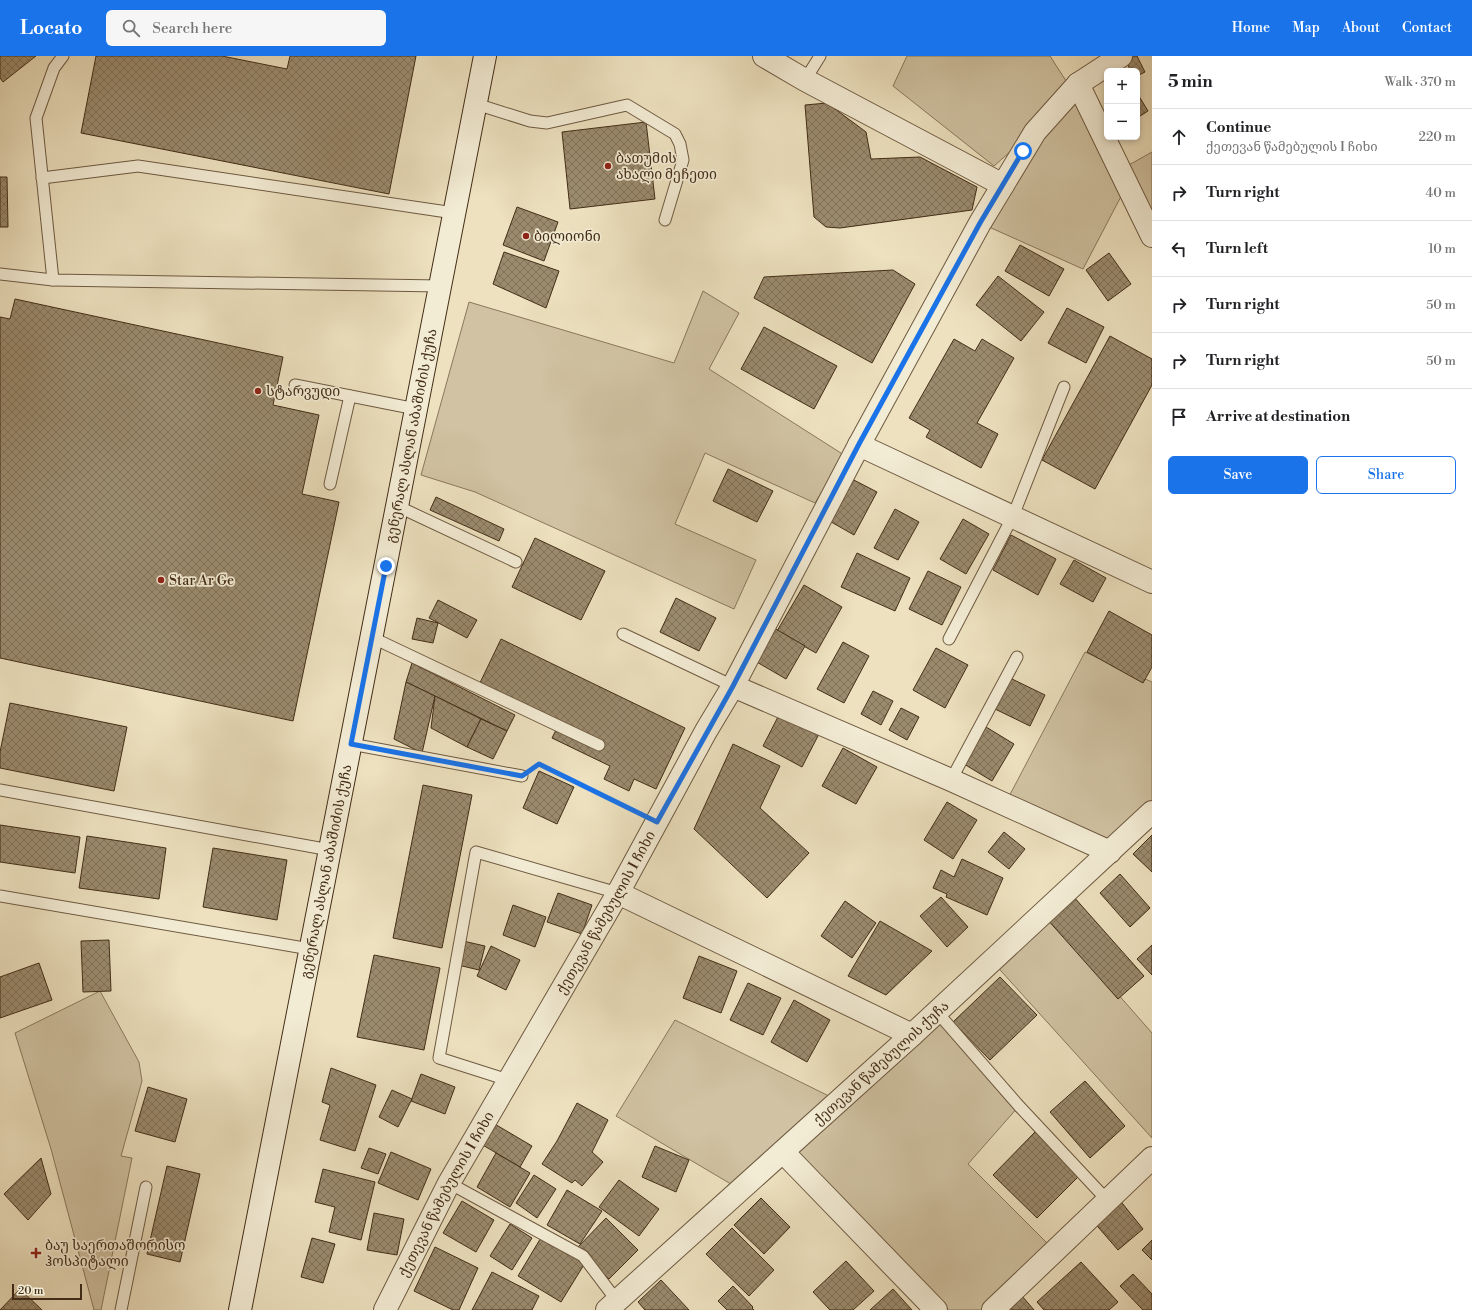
<!DOCTYPE html>
<meta charset="utf-8">
<style>
body{margin:0;font-family:"Libre Bodoni","Noto Serif Georgian",serif;background:#f6f6f6;color:#202124}
.controls{position:absolute;right:12px;top:12px;display:grid;overflow:hidden;border-radius:6px;box-shadow:0 2px 6px #0003}
.controls button{width:36px;height:36px;display:grid;place-items:center;padding:0;border:0;border-bottom:1px solid #e0e0e0;background:#fff;color:#202124;font:20px sans-serif}
.scale{position:absolute;left:12px;bottom:10px;width:70px;box-sizing:border-box;padding-left:4px;border:2px solid #432d17;border-top:0;font-size:11px;line-height:14px;white-space:nowrap;color:#432d17;-webkit-text-stroke:3px #f3ecd5;paint-order:stroke}
.stop{position:absolute;width:12px;height:12px;margin:-9px;border:3px solid #1a73e8;border-radius:50%;background:#fff}
.stop.end{background:#1a73e8;border-color:#fff;box-shadow:0 1px 4px #0008}
.list{margin:0;padding:0;list-style:none}
h2{display:flex;justify-content:space-between;align-items:center;height:52px;margin:0;padding:0 16px;font-size:17px}
h2 small{font-size:13px;font-weight:400;color:#757577}
.list li{display:grid;grid-template-columns:26px 1fr auto;gap:12px;align-items:center;box-sizing:border-box;height:56px;padding:0 16px;border-top:1px solid #e0e0e0}
.list b{display:block;font-size:15px;white-space:nowrap}
.list p{margin:0;font-size:13px;white-space:nowrap;color:#757577}
.list em{font-size:13px;font-style:normal;color:#757577}
.actions{display:flex;gap:8px;padding:12px 16px}
.actions a{flex:1;padding:9px 0;border:1px solid #1a73e8;border-radius:6px;text-align:center;font-size:14px;color:#1a73e8}
.actions .main{background:#1a73e8;color:#fff}
.icon{flex:none;width:22px;height:22px;fill:none;stroke:currentColor;stroke-width:2;stroke-linecap:round;stroke-linejoin:round}
.map{position:relative;flex:none;width:1152px;height:1254px;overflow:hidden}
header{display:flex;align-items:center;gap:24px;box-sizing:border-box;height:56px;padding:0 20px;background:#1a73e8;color:#fff}
header strong{font-size:19px}
nav{display:flex;gap:22px;margin-inline-start:auto;font-size:14px}
.search{width:280px;height:36px;background:#f6f6f6;display:flex;align-items:center;gap:10px;box-sizing:border-box;padding:0 14px;border-radius:6px;color:#757577;font-size:15px}
main{display:flex}
aside{flex:1;background:#fff}
.map>svg:first-child{display:block}
.grass{fill:#d0c2a2;stroke:#8a785c}
.building{fill:url(#building-cross-hatch);stroke:#432d17}
.lines{fill:none;stroke-linecap:round;stroke-linejoin:round}
.lane-casing{stroke:#6e5a41;stroke-width:13}
.street-casing{stroke:#6e5a41;stroke-width:24}
.secondary-casing{stroke:#432d17;stroke-width:24}
.path{stroke:#432d17;stroke-width:2.5;stroke-dasharray:1 2;stroke-linecap:butt}
.lane{stroke:#f3ecd5;stroke-width:11}
.street{stroke:#f3ecd5;stroke-width:22}
.secondary{stroke:#f3ecd5;stroke-width:22}
.route{stroke:#1a73e8;stroke-width:5}
.poi-dot{fill:#8f2418;stroke:#f3ecd5;stroke-width:1.5}
.labels{text-anchor:middle;stroke-width:3.5;stroke-linejoin:round;paint-order:stroke}
.poi-label{font-size:14px;fill:#432d17;stroke:#f3ecd5;text-anchor:start}
.street-label{font-size:14px;fill:#432d17;stroke:#f3ecd5}
</style>
<header>
<strong>Locato</strong>
<div class="search"><svg class="icon" aria-label="search" viewBox="0 0 24 24"><circle cx="10" cy="10" r="6"/><path d="M15 15l6 6"/></svg>Search here</div>
<nav><a>Home</a><a>Map</a><a>About</a><a>Contact</a></nav>
</header>
<main>
<div class="map">
<svg width="1152" height="1254" viewBox="0 0 1152 1254">
<defs>
<pattern id="building-cross-hatch" width="8" height="8" patternUnits="userSpaceOnUse"><rect width="8" height="8" fill="#9b8b6e"/><path d="M0 0l8 8M0 8l8-8" fill="none" stroke="#807259"/></pattern>
</defs>
<rect width="100%" height="100%" fill="#ede1bf"/>
<filter id="stains"><feTurbulence type="fractalNoise" baseFrequency=".005" numOctaves="4"/><feColorMatrix values="0 0 0 0 .2 0 0 0 0 .09 0 0 0 0 .02 0 0 0 .5 -.17"/></filter>
<radialGradient id="worn" r=".72"><stop offset=".6" stop-color="#630" stop-opacity="0"/><stop offset="1" stop-color="#630" stop-opacity=".3"/></radialGradient>
<g class="grass">
<path d="M907 0H1050L1068 28 1020 87 994 110 893 30Z"/>
<path d="M1078 28 1120 114 1152 96V180L1127 129 1083 213 980 167Z"/>
<path d="M703 235 739 257 709 313 844 399 815 447 705 397 675 468 756 504 734 553 475 436 421 419 469 246 674 307Z"/>
<path d="M1085 596 1152 626V756L1110 796 1005 748Z"/>
<path d="M1045 855 1152 977V1082L992 905Z"/>
<path d="M100 935 139 1006 142 1025 121 1100 132 1102 101 1254H94L51 1093 15 977Z"/>
<path d="M937 956 1019 1050 968 1108 1055 1195 993 1254H936L783 1096 741 1134 616 1060 675 964 839 1045Z"/>
</g>
<g class="building">
<path d="M0 0H36L3 26 0 22Z"/>
<path d="M96 0H222L287 13 290 0H416L389 138 81 77Z"/>
<path d="M1134 0H1137L1145 16 1137 20V15H1131L1125 4Z"/>
<path d="M1137 37 1148 55 1137 62Z"/>
<path d="M827 47 866 76 871 103 920 101 977 131 972 154 840 172 826 171 814 161 805 49Z"/>
<path d="M646 66 655 143 570 153 562 76Z"/>
<path d="M0 121H7L8 171H0Z"/>
<path d="M517 151 558 166 544 205 503 189Z"/>
<path d="M1020 189 1064 213 1049 240 1005 215Z"/>
<path d="M504 196 559 215 546 252 493 228Z"/>
<path d="M1109 197 1131 228 1108 245 1086 214Z"/>
<path d="M893 214 915 228 872 307 754 242 764 221Z"/>
<path d="M998 220 1044 256 1021 285 976 249Z"/>
<path d="M15 243 283 301 273 349 319 359 302 438 339 446 293 665 0 602V261L10 263Z"/>
<path d="M1067 252 1104 271 1086 307 1048 287Z"/>
<path d="M764 271 837 310 814 353 741 313Z"/>
<path d="M1110 280 1152 303V329L1095 433 1042 404Z"/>
<path d="M954 283 975 295 982 283 1014 302 977 367 998 378 981 412 926 381 930 374 909 362Z"/>
<path d="M728 413 773 435 757 466 713 445Z"/>
<path d="M848 421 877 436 854 479 826 463Z"/>
<path d="M436 441 504 473 499 485 430 454Z"/>
<path d="M895 453 919 466 898 504 874 492Z"/>
<path d="M963 463 989 478 966 518 940 503Z"/>
<path d="M1011 479 1056 503 1038 539 993 514Z"/>
<path d="M535 482 605 515 581 564 512 531Z"/>
<path d="M857 497 910 522 895 555 841 531Z"/>
<path d="M1074 504 1106 522 1093 546 1060 528Z"/>
<path d="M928 515 961 531 942 569 909 553Z"/>
<path d="M804 529 842 551 816 597 777 575Z"/>
<path d="M676 542 716 562 699 595 660 576Z"/>
<path d="M438 544 477 564 467 582 429 562Z"/>
<path d="M1109 555 1152 579V611L1143 627 1087 596Z"/>
<path d="M417 562 438 567 433 587 412 583Z"/>
<path d="M774 572 805 590 786 623 755 605Z"/>
<path d="M501 583 685 672 656 733 634 723 629 735 604 723 610 710 552 682 557 672 477 633Z"/>
<path d="M843 586 869 600 844 647 817 633Z"/>
<path d="M936 592 968 609 945 652 913 634Z"/>
<path d="M412 607 515 659 507 675 406 626Z"/>
<path d="M1010 622 1045 639 1030 670 995 653Z"/>
<path d="M406 626 435 640 422 697 394 683Z"/>
<path d="M873 635 893 645 881 669 861 658Z"/>
<path d="M435 640 481 663 467 691 431 672Z"/>
<path d="M10 647 127 671 114 735 0 712V696Z"/>
<path d="M901 652 919 661 907 684 889 674Z"/>
<path d="M781 655 820 676 802 711 763 690Z"/>
<path d="M481 663 507 675 493 703 467 691Z"/>
<path d="M986 671 1014 688 992 725 964 708Z"/>
<path d="M733 688 780 710 760 752 809 797 767 842 694 773Z"/>
<path d="M843 692 877 711 856 748 822 730Z"/>
<path d="M539 715 574 731 557 768 523 752Z"/>
<path d="M423 729 472 739 442 892 393 882Z"/>
<path d="M947 746 977 764 953 803 924 784Z"/>
<path d="M0 769 80 781 75 817 0 806Z"/>
<path d="M1004 776 1025 793 1009 813 988 796Z"/>
<path d="M1152 779V816L1133 798Z"/>
<path d="M87 780 166 792 159 843 79 832Z"/>
<path d="M213 792 287 804 277 864 203 851Z"/>
<path d="M962 803 1003 822 987 859 946 841 947 838 933 832 941 814 954 821Z"/>
<path d="M1120 818 1150 852 1130 871 1100 837Z"/>
<path d="M558 837 592 849 582 878 547 866Z"/>
<path d="M1073 840 1144 920 1118 943 1047 863Z"/>
<path d="M941 841 968 871 947 891 920 860Z"/>
<path d="M845 845 876 867 852 902 821 880Z"/>
<path d="M513 849 546 861 535 891 503 879Z"/>
<path d="M880 865 932 895 886 939 848 920Z"/>
<path d="M109 884 111 935 83 936 81 885Z"/>
<path d="M463 885 485 890 479 914 458 909Z"/>
<path d="M1152 889V919L1137 903Z"/>
<path d="M491 890 520 904 506 934 477 920Z"/>
<path d="M374 899 440 912 424 994 357 981Z"/>
<path d="M699 900 737 915 721 957 683 942Z"/>
<path d="M39 907 52 944 0 962V921Z"/>
<path d="M1000 921 1037 959 990 1004 953 966Z"/>
<path d="M748 927 781 942 763 979 730 964Z"/>
<path d="M794 944 830 964 807 1006 771 986Z"/>
<path d="M331 1012 376 1029 355 1095 320 1084 330 1049 322 1046Z"/>
<path d="M421 1018 455 1031 445 1058 411 1045Z"/>
<path d="M1085 1025 1125 1070 1090 1102 1050 1056Z"/>
<path d="M148 1031 187 1043 175 1086 135 1075Z"/>
<path d="M392 1034 412 1043 398 1071 379 1061Z"/>
<path d="M577 1047 608 1064 592 1096 603 1106 582 1130 575 1124 572 1127 542 1108 557 1085Z"/>
<path d="M493 1067 532 1090 520 1111 481 1088Z"/>
<path d="M1036 1075 1080 1119 1037 1162 993 1119Z"/>
<path d="M655 1090 689 1104 676 1136 642 1121Z"/>
<path d="M369 1092 386 1098 378 1118 361 1112Z"/>
<path d="M391 1096 431 1113 418 1144 378 1127Z"/>
<path d="M496 1097 530 1117 510 1151 477 1131Z"/>
<path d="M41 1102 51 1138 28 1164 4 1138Z"/>
<path d="M167 1110 200 1118 180 1206 147 1198Z"/>
<path d="M323 1113 375 1126 361 1184 329 1176 335 1151 315 1146Z"/>
<path d="M534 1119 556 1133 537 1162 516 1147Z"/>
<path d="M619 1124 659 1153 639 1180 599 1151Z"/>
<path d="M567 1134 602 1155 580 1188 547 1169Z"/>
<path d="M761 1142 790 1171 764 1198 734 1169Z"/>
<path d="M1118 1142 1143 1173 1118 1194 1092 1164Z"/>
<path d="M462 1145 494 1164 476 1196 443 1177Z"/>
<path d="M374 1157 404 1163 397 1199 367 1194Z"/>
<path d="M606 1162 638 1194 609 1223 577 1192Z"/>
<path d="M510 1168 532 1182 512 1214 490 1200Z"/>
<path d="M732 1172 774 1214 749 1240 706 1198Z"/>
<path d="M542 1180 585 1207 561 1246 518 1220Z"/>
<path d="M312 1182 335 1188 323 1227 301 1221Z"/>
<path d="M1152 1184V1204L1142 1194Z"/>
<path d="M435 1191 478 1212 459 1254H453L414 1235Z"/>
<path d="M846 1205 874 1235 853 1254H830L813 1236Z"/>
<path d="M1081 1206 1118 1246 1109 1254H1044L1037 1246Z"/>
<path d="M492 1216 539 1240 532 1254H472Z"/>
<path d="M1133 1218 1152 1238V1254H1143L1120 1230Z"/>
<path d="M661 1224 689 1254H645L638 1246Z"/>
<path d="M733 1230 753 1251 752 1252 754 1254H727L718 1245Z"/>
<path d="M20 1233 42 1254H0Z"/>
<path d="M893 1233 912 1254H870Z"/>
<path d="M1022 1240 1034 1254H1005Z"/>
</g>
<g class="lines">
<g class="lane-casing">
<g id="lane">
<path d="M805 24 820 0"/>
<path d="M476 48 530 65 547 67 627 49 675 78 680 88 683 104 665 164"/>
<path d="M42 122 138 110 454 157"/>
<path d="M0 218 53 224 440 230"/>
<path d="M53 224 36 62 54 12 63 0"/>
<path d="M295 329 416 353"/>
<path d="M330 428 350 340"/>
<path d="M397 450 516 506"/>
<path d="M623 578 733 630"/>
<path d="M371 581 599 689"/>
<path d="M949 583 1013 460 1064 331"/>
<path d="M351 688 522 720"/>
<path d="M951 724 1017 601"/>
<path d="M0 734 330 794"/>
<path d="M0 840 310 893"/>
<path d="M937 956 1019 1050 1107 1144"/>
<path d="M508 1024 439 1002 476 796 618 837"/>
<path d="M449 1127 583 1200 617 1245"/>
<path d="M121 1254 146 1131"/>
</g>
</g>
<g class="street-casing">
<g id="street">
<path d="M764 0 805 24 1003 129"/>
<path d="M1078 28 1152 180"/>
<path d="M859 389 1152 526"/>
<path d="M733 630 951 724 1110 796"/>
<path d="M618 837 912 979"/>
<path d="M783 1096 936 1254"/>
<path id="s1" d="M385 1254 449 1127 618 837 706 675 733 630 859 389 980 167 1035 76 1078 28 1121 0"/>
<path id="s2" d="M607 1254 912 979 1152 756"/>
<path d="M993 1254 1152 1102"/>
</g>
</g>
<g class="secondary-casing">
<g id="secondary">
<path id="s3" d="M240 1254 485 0"/>
</g>
</g>
<path class="path" d="M535 710 539 708 636 756"/>
<use href="#lane" class="lane"/>
<use href="#street" class="street"/>
<use href="#secondary" class="secondary"/>
</g>
<g class="lines">
<path class="route" d="M386 510 351 688 522 720 539 708 657 766 733 630 859 388 980 167 1023 95"/>
</g>
<g class="poi-dot">
<circle cx="608" cy="110" r="4"/>
<circle cx="526" cy="180" r="4"/>
<circle cx="258" cy="335" r="4"/>
<circle cx="161" cy="524" r="4"/>
<path d="M34 1191h4v4h4v4h-4v4h-4v-4h-4v-4h4z"/>
</g>
<g class="labels">
<g class="poi-label">
<text x="616" y="107">ბათუმის<tspan x="616" dy="16">ახალი მეჩეთი</tspan></text>
<text x="534" y="185">ბილიონი</text>
<text x="266" y="340">სტარვუდი</text>
<text x="169" y="529">Star Ar Ge</text>
<text x="45" y="1194">ბაუ საერთაშორისო<tspan x="45" dy="16">ჰოსპიტალი</tspan></text>
</g>
<g class="street-label">
<text dy="5" stroke="none"><textPath href="#s3" startOffset="891">გენერალ ასლან აბაშიძის ქუჩა</textPath></text>
<text dy="5" stroke="none"><textPath href="#s3" startOffset="447">გენერალ ასლან აბაშიძის ქუჩა</textPath></text>
<text dy="5" stroke="none"><textPath href="#s1" startOffset="455">ქეთევან წამებულის I ჩიხი</textPath></text>
<text dy="5" stroke="none"><textPath href="#s2" startOffset="369">ქეთევან წამებულის ქუჩა</textPath></text>
<text dy="5" stroke="none"><textPath href="#s1" startOffset="131">ქეთევან წამებულის I ჩიხი</textPath></text>
</g>
</g>
<rect width="100%" height="100%" filter="url(#stains)"/>
<rect width="100%" height="100%" fill="url(#worn)"/>
</svg>
<div class="controls">
<button>+</button>
<button>−</button>
</div>
<div class="scale">20 m</div>
<div class="stop" style="left:1023px;top:95px"></div>
<div class="stop end" style="left:386px;top:510px"></div>
</div>
<aside>
<h2>5 min<small>Walk · 370 m</small></h2>
<ul class="list">
<li><svg class="icon" aria-label="ahead" viewBox="0 0 24 24"><path d="M12 20V5M6 11l6-6 6 6"/></svg><div><b>Continue</b><p>ქეთევან წამებულის I ჩიხი</p></div><em>220 m</em></li>
<li><svg class="icon" aria-label="right" viewBox="0 0 24 24"><path d="M7 20v-9h11M14 6l5 5-5 5"/></svg><div><b>Turn right</b></div><em>40 m</em></li>
<li><svg class="icon" aria-label="left" viewBox="0 0 24 24"><path d="M17 20v-9H6M10 6l-5 5 5 5"/></svg><div><b>Turn left</b></div><em>10 m</em></li>
<li><svg class="icon" aria-label="right" viewBox="0 0 24 24"><path d="M7 20v-9h11M14 6l5 5-5 5"/></svg><div><b>Turn right</b></div><em>50 m</em></li>
<li><svg class="icon" aria-label="right" viewBox="0 0 24 24"><path d="M7 20v-9h11M14 6l5 5-5 5"/></svg><div><b>Turn right</b></div><em>50 m</em></li>
<li><svg class="icon" aria-label="arrive" viewBox="0 0 24 24"><path d="M6 21V4h12l-3 4 3 4H6"/></svg><div><b>Arrive at destination</b></div></li>
</ul>
<div class="actions"><a class="main">Save</a><a>Share</a></div>
</aside>
</main>
